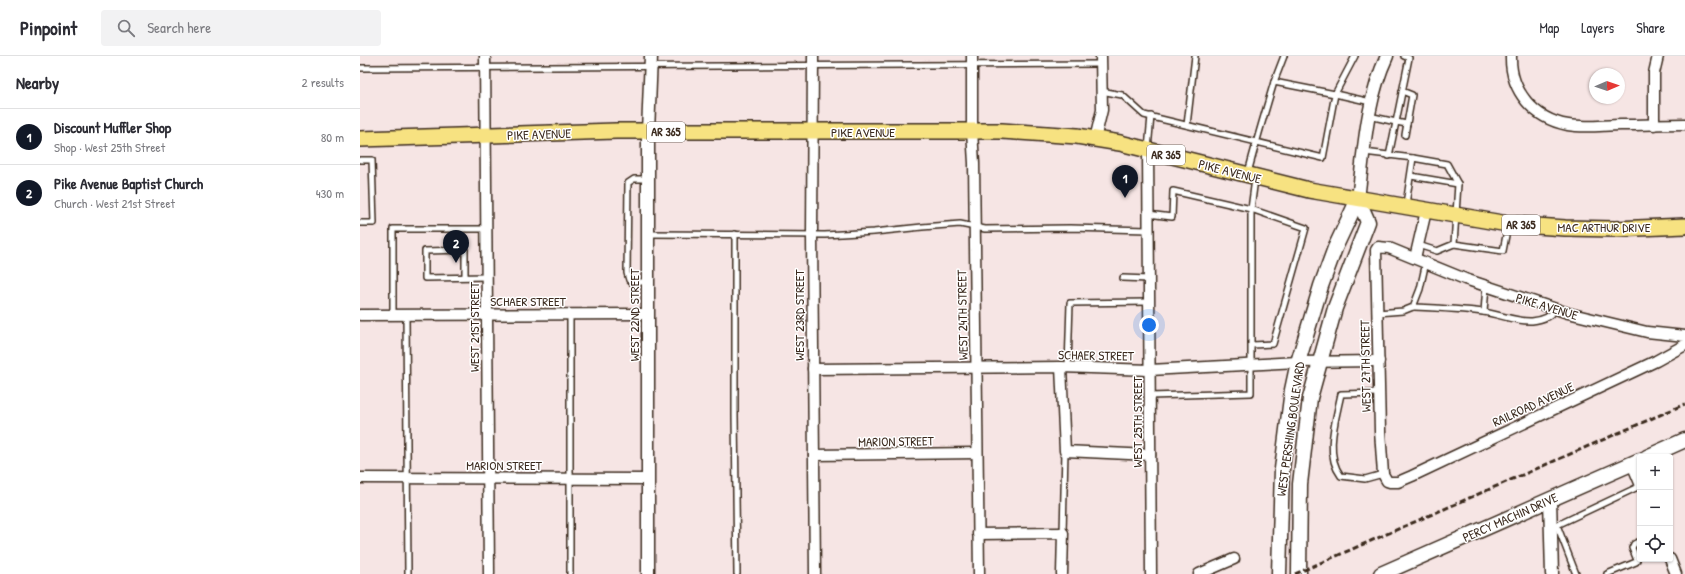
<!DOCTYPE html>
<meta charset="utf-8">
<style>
body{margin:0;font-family:"Patrick Hand",sans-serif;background:#f2f2f3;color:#2b2b33}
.controls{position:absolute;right:12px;bottom:12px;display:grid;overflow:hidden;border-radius:4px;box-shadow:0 1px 3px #0004}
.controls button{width:36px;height:36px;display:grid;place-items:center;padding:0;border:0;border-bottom:1px solid #e1e1e2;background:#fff;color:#2b2b33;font:20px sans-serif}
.compass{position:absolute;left:1229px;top:12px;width:36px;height:36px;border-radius:50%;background:#fff;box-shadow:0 1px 3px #0004;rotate:88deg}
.you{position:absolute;left:789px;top:269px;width:14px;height:14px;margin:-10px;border:3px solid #fff;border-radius:50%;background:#1a73e8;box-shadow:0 0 0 6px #1a73e833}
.badge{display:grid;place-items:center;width:26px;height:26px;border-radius:50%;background:#111827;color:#fff;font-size:13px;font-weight:700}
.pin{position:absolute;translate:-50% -33px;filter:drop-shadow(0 1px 2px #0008)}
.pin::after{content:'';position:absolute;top:21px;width:14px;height:12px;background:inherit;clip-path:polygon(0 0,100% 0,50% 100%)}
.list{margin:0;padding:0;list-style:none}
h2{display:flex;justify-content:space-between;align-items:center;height:52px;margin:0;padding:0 16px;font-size:17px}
h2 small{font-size:13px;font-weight:400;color:#7c7c81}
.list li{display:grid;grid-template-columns:26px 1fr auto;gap:12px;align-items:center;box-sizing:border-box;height:56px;padding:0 16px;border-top:1px solid #e1e1e2}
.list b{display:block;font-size:15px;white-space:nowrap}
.list p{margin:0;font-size:13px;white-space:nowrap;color:#7c7c81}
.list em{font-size:13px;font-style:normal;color:#7c7c81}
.icon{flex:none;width:22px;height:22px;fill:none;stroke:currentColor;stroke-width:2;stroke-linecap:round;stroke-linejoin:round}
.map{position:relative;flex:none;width:1325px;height:518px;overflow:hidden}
header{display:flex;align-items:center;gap:24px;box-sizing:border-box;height:56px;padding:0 20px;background:#fff;border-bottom:1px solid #e1e1e2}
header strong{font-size:19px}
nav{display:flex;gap:22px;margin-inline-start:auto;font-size:14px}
.search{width:280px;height:36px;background:#f2f2f3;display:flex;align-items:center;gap:10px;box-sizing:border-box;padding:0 14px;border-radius:4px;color:#7c7c81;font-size:15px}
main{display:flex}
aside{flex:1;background:#fff}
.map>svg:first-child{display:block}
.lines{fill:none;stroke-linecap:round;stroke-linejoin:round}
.service-casing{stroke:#3b2a1e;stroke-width:8}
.minor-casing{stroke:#3b2a1e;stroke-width:13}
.tertiary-casing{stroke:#3b2a1e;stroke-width:15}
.secondary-casing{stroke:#3b2a1e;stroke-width:17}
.primary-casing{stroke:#3b2a1e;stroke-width:18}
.service{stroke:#fff;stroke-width:5}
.minor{stroke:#fff;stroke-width:10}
.tertiary{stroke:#fff;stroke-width:12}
.secondary{stroke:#fff;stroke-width:14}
.primary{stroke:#f7e281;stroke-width:15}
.rail{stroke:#3b2a1e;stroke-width:3;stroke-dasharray:6 3;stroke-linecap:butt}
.labels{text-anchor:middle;stroke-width:3;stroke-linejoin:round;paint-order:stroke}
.shield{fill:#fff;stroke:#766a62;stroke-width:1}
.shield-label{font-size:12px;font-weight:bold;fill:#3b2a1e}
.street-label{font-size:13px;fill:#3b2a1e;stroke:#fff}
</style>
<header>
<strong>Pinpoint</strong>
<div class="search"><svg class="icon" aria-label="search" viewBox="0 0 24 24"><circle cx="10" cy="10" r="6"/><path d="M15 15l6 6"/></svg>Search here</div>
<nav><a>Map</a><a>Layers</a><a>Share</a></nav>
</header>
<main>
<aside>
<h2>Nearby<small>2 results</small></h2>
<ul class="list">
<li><span class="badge">1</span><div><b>Discount Muffler Shop</b><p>Shop · West 25th Street</p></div><em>80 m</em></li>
<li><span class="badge">2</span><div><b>Pike Avenue Baptist Church</b><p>Church · West 21st Street</p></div><em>430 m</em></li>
</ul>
</aside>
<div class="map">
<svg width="1325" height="518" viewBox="0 0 1325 518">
<rect width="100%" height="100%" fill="#f6e5e4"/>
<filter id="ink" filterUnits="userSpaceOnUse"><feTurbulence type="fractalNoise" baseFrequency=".025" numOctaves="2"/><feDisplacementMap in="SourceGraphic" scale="8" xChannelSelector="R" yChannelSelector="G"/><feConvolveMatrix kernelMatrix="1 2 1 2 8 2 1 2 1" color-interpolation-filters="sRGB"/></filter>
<g filter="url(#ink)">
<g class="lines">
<g class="service-casing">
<g id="service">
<path d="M995 0 975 38 1011 46"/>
<path d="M0 12 741 8"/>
<path d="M914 26 924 0"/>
<path d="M741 35 762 39 784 59 963 102 975 38 914 26C905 56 896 86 888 117"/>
<path d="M1042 35 1052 39 1045 79"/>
<path d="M1009 60 1036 66 1049 2 1044 0"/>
<path d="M827 69 835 0"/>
<path d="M788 93 791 60"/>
<path d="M1004 96 1053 102 1087 108 1098 128 1094 188 1143 195 1148 169"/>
<path d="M1029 100 1036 66 1047 68"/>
<path d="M0 104H12L14 167H0"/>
<path d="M1051 120 1098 128"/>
<path d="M287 123H274L268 127 267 217 269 224 271 226H288"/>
<path d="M1046 148 1053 102"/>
<path d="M788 158 812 161 813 135 891 153 895 123"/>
<path d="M288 178 465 179 514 176 562 171 600 168 625 173 710 172 788 174"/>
<path d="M375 178V359L377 518"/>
<path d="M1058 189 1077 195 1094 188"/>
<path d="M105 221V194L65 195V222L127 221"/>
<path d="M763 222 789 223"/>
<path d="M1053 251C1076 252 1100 253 1123 256 1139 258 1155 266 1172 265 1181 264 1191 261 1195 253"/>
<path d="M1124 256 1126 230"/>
<path d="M1017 257 1043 255 1053 251 1060 233 1066 206"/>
<path d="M210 258V518"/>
<path d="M33 259V173H127"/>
<path d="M46 259 48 518"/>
<path d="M708 311 710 247 789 246"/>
<path d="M1019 337 981 338C976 363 964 398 981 420L1005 423 1023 418"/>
<path d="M790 340 891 337V153L946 172 913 288 892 289"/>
<path d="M1197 469 1216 518"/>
<path d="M1191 472 1280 430"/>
<path d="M703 477 705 395"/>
<path d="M1247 518 1276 506 1277 504 1272 492 1274 488 1280 485"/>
</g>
</g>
<g class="minor-casing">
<g id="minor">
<path d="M125 0 129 518"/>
<path d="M453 0 452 179 455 518"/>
<path d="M612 0V75L614 107 619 518"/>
<path d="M1151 0C1150 35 1174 63 1208 69 1225 72 1244 69 1261 69 1282 69 1304 68 1325 68"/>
<path d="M1294 69V17L1298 0"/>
<path d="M735 83 742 54 741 0"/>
<path d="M788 94 791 518"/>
<path d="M1055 202 1066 155"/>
<path d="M0 259 288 258"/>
<path d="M1325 280 1287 276 1208 257 1105 223 1029 192 1018 191 1016 194 1020 375 1023 418 1027 425 1030 426H1038L1052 420 1296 305 1325 289"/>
<path d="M701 311 705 395 790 399"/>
<path d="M453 313 701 311 790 314 938 306 1019 305"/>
<path d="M454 399 617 397"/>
<path d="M1272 408 1280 427"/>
<path d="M0 422 288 423"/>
<path d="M618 478 703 477 702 518"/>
<path d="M1310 503 1316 518"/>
<path d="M839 518 874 503"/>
</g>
</g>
<g class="tertiary-casing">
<g id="tertiary">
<path d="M998 143C1004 95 1006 45 1027 0"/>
<path d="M1190 443 1192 518"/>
<path d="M288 518V76L291 0"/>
</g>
</g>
<g class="secondary-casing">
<g id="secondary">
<path d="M1287 401 1325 384"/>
<path d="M919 518 922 413 932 334 938 306 961 230 975 192 998 143"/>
<path d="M939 518 940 428 950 342 975 252 1008 166 998 143"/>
<path d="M1021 518 1280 404"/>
</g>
</g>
<g class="primary-casing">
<path id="primary" d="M0 83 256 75H642L717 80 760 87 949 134 1148 168 1205 172 1255 173 1325 170"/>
</g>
<use href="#service" class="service"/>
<use href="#minor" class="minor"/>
<use href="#tertiary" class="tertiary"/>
<use href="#secondary" class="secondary"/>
<use href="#primary" class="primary"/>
<path class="rail" d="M935 518 1325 348"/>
</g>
</g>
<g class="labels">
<g class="shield">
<rect x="287" y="66" width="38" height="20" rx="3"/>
<rect x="787" y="89" width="38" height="20" rx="3"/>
<rect x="1142" y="159" width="38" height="20" rx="3"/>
</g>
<g class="shield-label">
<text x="306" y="80">AR 365</text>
<text x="806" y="103">AR 365</text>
<text x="1161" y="173">AR 365</text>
</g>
<g class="street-label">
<text x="503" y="81">PIKE AVENUE</text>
<text transform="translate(179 78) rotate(-2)" y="5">PIKE AVENUE</text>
<text transform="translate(870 115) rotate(14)" y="5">PIKE AVENUE</text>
<text x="1244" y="176">MAC ARTHUR DRIVE</text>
<text x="168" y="250">SCHAER STREET</text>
<text transform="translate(1187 250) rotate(17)" y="5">PIKE AVENUE</text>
<text transform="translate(274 259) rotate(-90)" y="5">WEST 22ND STREET</text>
<text transform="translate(439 259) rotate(-90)" y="5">WEST 23RD STREET</text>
<text transform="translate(602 259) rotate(-91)" y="5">WEST 24TH STREET</text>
<text transform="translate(114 271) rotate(-90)" y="5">WEST 21ST STREET</text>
<text transform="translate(736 299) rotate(1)" y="5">SCHAER STREET</text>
<text transform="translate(1005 310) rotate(-91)" y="5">WEST 27TH STREET</text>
<text transform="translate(1173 348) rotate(-25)" y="5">RAILROAD AVENUE</text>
<text transform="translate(777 366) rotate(-90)" y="5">WEST 25TH STREET</text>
<text transform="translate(930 373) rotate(-82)" y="5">WEST PERSHING BOULEVARD</text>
<text transform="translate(536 385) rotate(-1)" y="5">MARION STREET</text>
<text x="144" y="414">MARION STREET</text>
<text transform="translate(1150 461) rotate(-24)" y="5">PERCY MACHIN DRIVE</text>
</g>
</g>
</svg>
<div class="controls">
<button>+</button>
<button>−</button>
<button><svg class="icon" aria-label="locate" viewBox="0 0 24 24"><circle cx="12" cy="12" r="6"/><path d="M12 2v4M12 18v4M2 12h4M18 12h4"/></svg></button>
</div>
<svg class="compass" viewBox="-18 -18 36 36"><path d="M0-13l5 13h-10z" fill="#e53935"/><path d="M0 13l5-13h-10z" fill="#7c7c81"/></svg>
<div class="you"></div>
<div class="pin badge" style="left:765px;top:142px">1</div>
<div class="pin badge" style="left:96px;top:207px">2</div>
</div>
</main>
